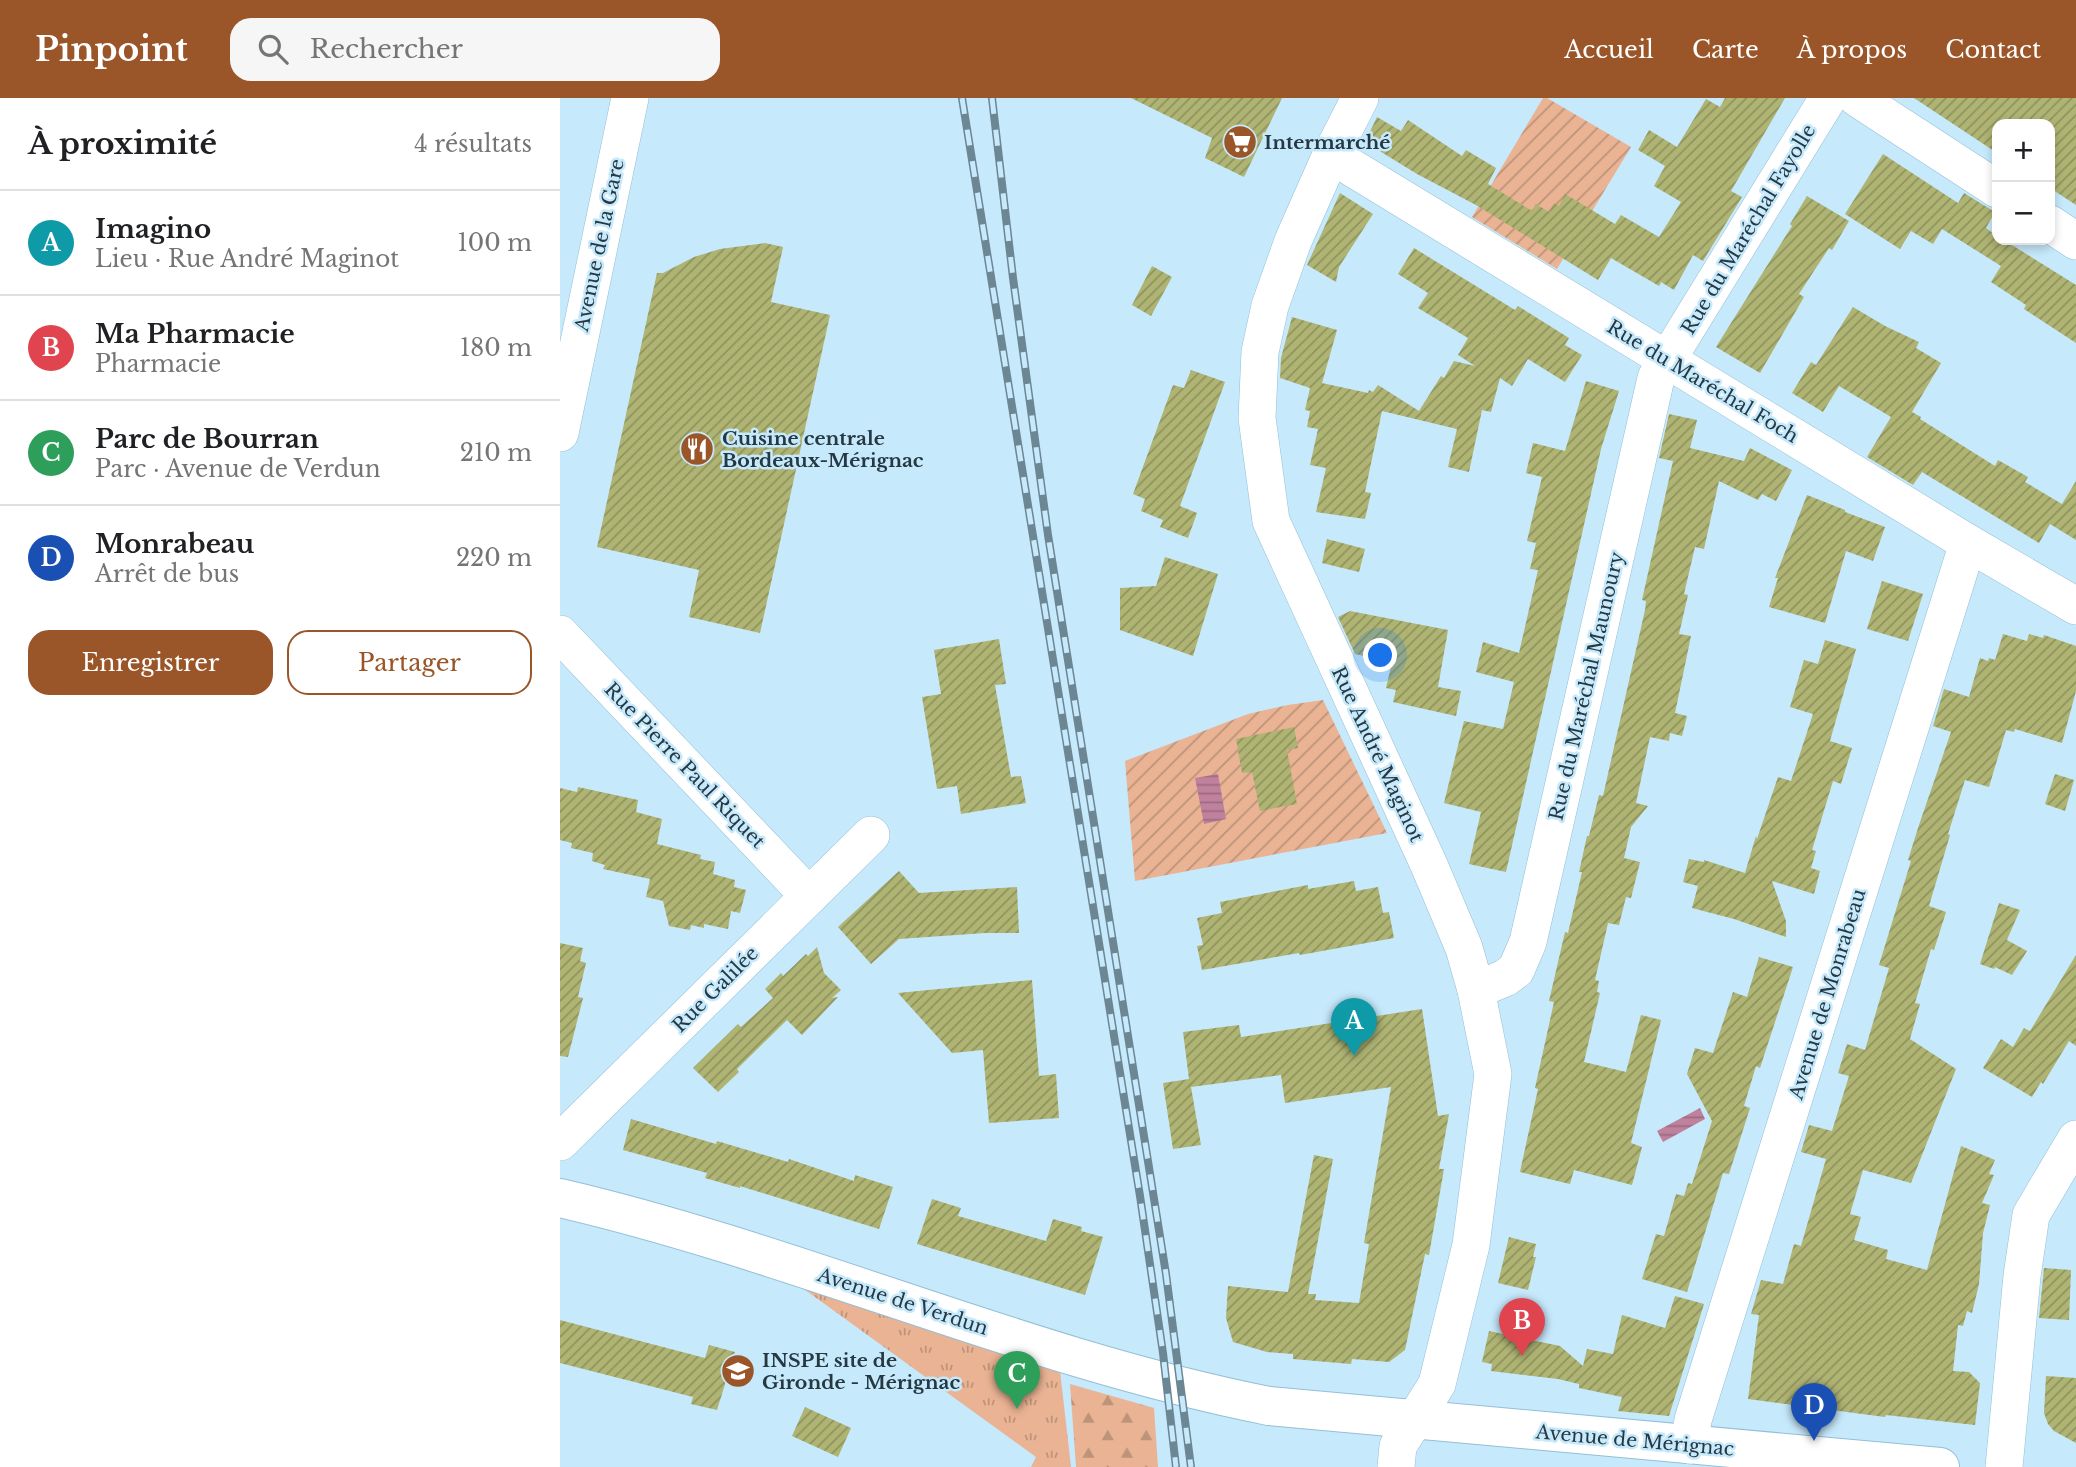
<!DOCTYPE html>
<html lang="fr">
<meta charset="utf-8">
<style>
body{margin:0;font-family:"Libre Baskerville",serif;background:#f6f6f6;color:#202124}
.controls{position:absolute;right:21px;top:21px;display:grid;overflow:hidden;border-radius:14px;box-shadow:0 4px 10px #0003}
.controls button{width:63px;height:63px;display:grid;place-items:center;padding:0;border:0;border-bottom:2px solid #e0e0e0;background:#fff;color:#202124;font:35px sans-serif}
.you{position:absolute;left:821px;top:558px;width:24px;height:24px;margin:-18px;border:5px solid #fff;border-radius:50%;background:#1a73e8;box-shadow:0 0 0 10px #1a73e833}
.badge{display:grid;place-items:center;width:46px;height:46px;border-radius:50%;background:#9a5528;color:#fff;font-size:23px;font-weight:700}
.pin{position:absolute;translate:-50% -58px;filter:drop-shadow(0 2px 4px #0008)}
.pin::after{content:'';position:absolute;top:37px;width:24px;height:21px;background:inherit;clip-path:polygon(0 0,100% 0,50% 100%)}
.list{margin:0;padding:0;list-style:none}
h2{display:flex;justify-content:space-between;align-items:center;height:91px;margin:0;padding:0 28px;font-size:30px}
h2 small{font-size:23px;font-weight:400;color:#757577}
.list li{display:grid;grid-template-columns:46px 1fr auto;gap:21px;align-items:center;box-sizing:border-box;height:105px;padding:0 28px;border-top:2px solid #e0e0e0}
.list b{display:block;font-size:26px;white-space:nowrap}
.list p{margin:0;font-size:23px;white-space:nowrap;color:#757577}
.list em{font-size:23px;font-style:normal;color:#757577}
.actions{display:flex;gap:14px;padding:21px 28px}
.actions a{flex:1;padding:16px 0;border:2px solid #9a5528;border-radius:21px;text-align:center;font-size:24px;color:#9a5528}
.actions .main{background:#9a5528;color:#fff}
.icon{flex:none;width:38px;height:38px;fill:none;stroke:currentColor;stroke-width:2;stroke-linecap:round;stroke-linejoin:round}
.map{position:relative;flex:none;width:1516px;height:1369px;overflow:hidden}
header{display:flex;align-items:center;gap:42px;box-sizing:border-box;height:98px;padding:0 35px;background:#9a5528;color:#fff}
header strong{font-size:33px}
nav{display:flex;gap:38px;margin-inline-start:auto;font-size:24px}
.search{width:490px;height:63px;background:#f6f6f6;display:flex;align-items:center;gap:18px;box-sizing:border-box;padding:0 24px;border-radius:21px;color:#757577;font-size:26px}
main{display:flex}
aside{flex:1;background:#fff}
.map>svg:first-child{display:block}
.forest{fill:url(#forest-firs)}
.park{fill:url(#park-tufts)}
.garden{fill:url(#garden-furrows)}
.water{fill:url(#water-rules)}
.building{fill:url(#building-hatch)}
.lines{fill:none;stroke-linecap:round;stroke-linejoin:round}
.minor-casing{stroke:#94bfd5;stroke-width:38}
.major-casing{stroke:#94bfd5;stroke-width:40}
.minor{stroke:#fff;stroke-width:37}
.major{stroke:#fff;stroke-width:38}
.rail-casing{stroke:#6c8693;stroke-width:8}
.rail{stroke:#c6e9fc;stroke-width:5;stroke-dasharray:16;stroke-linecap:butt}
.labels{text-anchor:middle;stroke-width:5;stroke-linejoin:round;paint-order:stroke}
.poi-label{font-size:19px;font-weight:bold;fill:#263841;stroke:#c6e9fc;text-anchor:start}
.street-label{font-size:19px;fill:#263841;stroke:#c6e9fc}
</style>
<header>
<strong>Pinpoint</strong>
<div class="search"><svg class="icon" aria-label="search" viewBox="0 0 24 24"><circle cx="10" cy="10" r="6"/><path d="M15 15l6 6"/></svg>Rechercher</div>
<nav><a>Accueil</a><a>Carte</a><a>À propos</a><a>Contact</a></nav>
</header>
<main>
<aside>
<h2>À proximité<small>4 résultats</small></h2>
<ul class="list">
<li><span class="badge" style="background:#0f9aa8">A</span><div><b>Imagino</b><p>Lieu · Rue André Maginot</p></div><em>100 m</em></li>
<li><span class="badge" style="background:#e0444e">B</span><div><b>Ma Pharmacie</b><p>Pharmacie</p></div><em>180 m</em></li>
<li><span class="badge" style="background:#2e9e5b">C</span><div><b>Parc de Bourran</b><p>Parc · Avenue de Verdun</p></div><em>210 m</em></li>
<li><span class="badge" style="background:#1a4fb4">D</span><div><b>Monrabeau</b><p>Arrêt de bus</p></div><em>220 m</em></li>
</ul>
<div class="actions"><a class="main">Enregistrer</a><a>Partager</a></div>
</aside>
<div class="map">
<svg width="1516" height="1369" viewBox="0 0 1516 1369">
<defs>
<pattern id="forest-firs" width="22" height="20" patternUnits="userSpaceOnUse" patternTransform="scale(1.75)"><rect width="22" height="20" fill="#eab393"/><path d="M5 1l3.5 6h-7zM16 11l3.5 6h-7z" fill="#bd937a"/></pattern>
<pattern id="park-tufts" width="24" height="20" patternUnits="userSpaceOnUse" patternTransform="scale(1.75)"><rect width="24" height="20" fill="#eab393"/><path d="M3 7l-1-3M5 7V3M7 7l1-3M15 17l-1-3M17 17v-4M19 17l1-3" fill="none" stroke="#bd937a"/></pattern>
<pattern id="garden-furrows" width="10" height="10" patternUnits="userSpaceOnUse" patternTransform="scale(1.75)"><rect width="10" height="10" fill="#eab393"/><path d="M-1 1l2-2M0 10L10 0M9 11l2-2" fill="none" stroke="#bd937a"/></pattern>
<pattern id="water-rules" width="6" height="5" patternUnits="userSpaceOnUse" patternTransform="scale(1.75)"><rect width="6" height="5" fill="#c0819c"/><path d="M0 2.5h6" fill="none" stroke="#9c6b81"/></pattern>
<pattern id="building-hatch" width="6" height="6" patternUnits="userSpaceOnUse" patternTransform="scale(1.75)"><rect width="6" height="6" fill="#afb473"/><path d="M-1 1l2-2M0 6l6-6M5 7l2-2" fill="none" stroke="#8e9360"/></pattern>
</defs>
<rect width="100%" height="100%" fill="#c6e9fc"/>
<path class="forest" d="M510 1286 594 1310 598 1369H516Z"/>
<path class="park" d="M237 1186 499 1264 511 1369H471L476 1359Z"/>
<g class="garden">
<path d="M983 0H987L1071 49 997 171 912 119Z"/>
<path d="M763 602 827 735 575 783 565 663 688 616 728 607Z"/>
</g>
<g class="water">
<path d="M658 676 666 721 644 726 635 680Z"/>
<path d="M1140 1010 1145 1021 1103 1044 1097 1033Z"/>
</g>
<g class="building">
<path d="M571 0H722L684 79 645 60 652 40Z"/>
<path d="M1165 0H1225L1171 93 1182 99 1143 163 1133 157 1114 192 1101 184 1099 188 1051 160 1038 182 916 107 857 76 805 44 817 19 841 33 848 22 902 58 906 52 936 70 928 86 972 113 976 106 989 114 994 105 999 108 1005 96 1055 126 1061 117 1099 139 1121 104 1094 88 1105 68 1078 52 1089 32 1117 49 1146 1 1160 9Z"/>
<path d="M1354 0H1516V107L1490 90V26H1437V55Z"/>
<path d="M1323 56 1398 105 1404 95 1435 114 1426 130 1437 138V142H1444L1516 187V245L1464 211 1466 207 1431 184 1441 168 1382 131 1373 146 1351 133 1340 151 1285 116Z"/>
<path d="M780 95 813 116 779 169 776 184 747 167Z"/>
<path d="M1247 98 1289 123 1272 152 1269 150 1239 196 1244 199 1200 275 1156 249 1232 128 1230 126Z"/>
<path d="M205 145 223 149 211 204 270 217 200 535 129 519 139 472 37 449 97 175H103L134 159 160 151Z"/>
<path d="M854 150 955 212 958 208 1009 240 1005 247 1022 257 1005 284 968 261 952 288 940 280 931 314 922 312 909 374 888 369 897 331 822 313 805 394 811 395 805 421 756 414 766 370 750 367 758 331 747 329 750 313 745 312 750 290 720 280 721 260 732 219 777 232 762 285 808 295 809 292 813 294 818 287 859 313 881 278 884 280 894 263 915 268 898 257 908 240 858 210 868 195 838 176Z"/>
<path d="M592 168 612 179 591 218 572 207Z"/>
<path d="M1293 209 1325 228 1359 244 1356 250 1381 265 1352 314 1361 319 1360 321 1435 368 1438 362 1468 379 1465 384 1502 406 1516 383V442L1490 426 1479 445 1362 374 1353 387 1307 359 1331 319 1279 288 1263 314 1232 295 1251 264 1256 267Z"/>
<path d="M631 272 665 284 620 408 637 415 628 440 600 429 603 422 581 413 585 401 573 396 613 287 624 290Z"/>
<path d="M1026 283 1059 293 1041 351 946 774 909 766 921 714 884 705 904 623 943 631 954 584 916 574 923 544 959 555 978 472 970 471 976 445 967 443 982 379 966 375 973 345 1005 353Z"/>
<path d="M1109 316 1137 322 1130 350 1184 363 1190 350 1232 372 1216 403 1202 396 1198 402 1159 383 1144 451 1135 449 1124 496 1128 497 1119 536 1131 538 1115 615 1127 618 1122 638 1110 635 1109 643 1090 639 1076 705 1088 708 1071 729 1064 760 1080 764 1071 800 1066 799 1059 827 1048 825 1035 882 1039 883 1037 894 1040 895 1024 964 1066 974 1081 917 1101 922 1071 1045 1082 1049 1072 1087 1014 1072 1010 1086 960 1074 978 991 975 990 994 904 989 903 1005 834 1008 835 1022 774H1019L1027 738H1029L1039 697 1043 698 1085 512 1086 503 1082 502 1113 363 1099 360Z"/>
<path d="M1247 397 1285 412V414L1325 429 1313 463 1286 453 1265 525 1209 509 1218 480H1215Z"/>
<path d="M767 441 805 451 799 474 762 465Z"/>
<path d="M605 459 658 476 633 558 560 532V490L596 488Z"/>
<path d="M1322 483 1363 496 1348 543 1307 531Z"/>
<path d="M790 513 888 532 878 589 901 593 896 618 833 604 836 592 826 590 832 564 795 556 778 519Z"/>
<path d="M1443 536 1467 543 1469 536 1483 540 1484 537 1516 548V593L1502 645 1455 631 1454 634 1446 632 1429 689 1405 682 1388 736 1390 737 1369 808 1386 814 1374 852 1371 851 1355 905 1360 906 1350 941 1396 971 1351 1085 1303 1072 1290 1116 1301 1119 1294 1142 1328 1152 1326 1161 1367 1172 1401 1048 1435 1062 1429 1076 1434 1077 1422 1105 1430 1107 1423 1135 1419 1186 1412 1215 1407 1213 1403 1228 1398 1227 1393 1273 1409 1274 1420 1285 1415 1327 1326 1317 1325 1319 1188 1301 1199 1217 1191 1216 1201 1182 1223 1186 1234 1146 1241 1148 1266 1061 1241 1054 1249 1027 1272 1033 1289 978 1278 975 1287 946 1305 952 1329 870 1319 867 1351 763 1348 762 1359 727 1391 634 1373 628 1384 591 1409 599 1420 560 1428 563 1429 560 1435 562Z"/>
<path d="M439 541 446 586 435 587 451 679 461 678 466 705 401 716 397 688 377 691 362 599 381 596 374 552Z"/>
<path d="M1265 542 1296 551 1270 643 1292 650 1281 686 1273 683 1252 752 1256 753 1251 770 1260 773 1254 796 1212 783 1226 823V839L1174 821 1132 810 1138 788 1123 784 1129 761 1144 764V762L1185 775 1196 738 1197 741 1218 679 1231 683 1253 616 1230 609 1244 562 1258 566Z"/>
<path d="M734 629 738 650 727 652 737 706 700 713 692 674 682 675 676 641Z"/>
<path d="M1495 676 1514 682 1505 713 1485 706Z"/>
<path d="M18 689 78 702 76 714 102 721 97 746 141 757 140 761 155 764 153 776 175 782 174 789 186 792 180 815 171 813 168 831 144 826V830L131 827 130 832 109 828 103 803 86 799 90 781 43 771 45 767 32 763 33 755 11 750 12 745 0 742V690L17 694Z"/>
<path d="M339 773 359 795 457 789 459 835H425L339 841 311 866 278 829Z"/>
<path d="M794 783 796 793 818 789 823 815 829 814 834 840 740 857 739 855 642 872 637 848 643 847 637 820 662 815 660 804 748 787V791Z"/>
<path d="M1439 805 1460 812 1439 860 1447 842 1467 853 1452 877 1435 869 1434 871 1420 866Z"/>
<path d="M0 845 23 850 20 863 26 865 18 899 23 900 8 959 0 958Z"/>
<path d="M257 849 264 875 281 892 272 900 278 899 242 937 227 922 177 971 179 974 158 994 133 970 178 926 181 929 213 900 205 891 221 875 223 878 246 856 248 858Z"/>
<path d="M1516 857V948L1509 943 1483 986 1481 984 1472 999 1423 970 1441 941 1453 949 1464 930 1470 933Z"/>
<path d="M1199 859 1233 869 1200 970 1196 968 1184 1008 1190 1010 1169 1076 1163 1075 1127 1194 1082 1181 1096 1136 1104 1138 1116 1096 1124 1098 1128 1085 1132 1086 1152 1023 1127 976 1135 950 1153 955 1173 894 1187 899Z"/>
<path d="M472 882 479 978 496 976 499 1020 429 1025 423 952 392 955 338 895Z"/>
<path d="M862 911 878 1018 889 1016 879 1071H884L869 1157 865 1156 845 1252 829 1264 792 1261 791 1266 733 1261V1256L707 1254 673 1244 666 1220 668 1188 728 1194 754 1057 773 1061 748 1196H756L755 1202 799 1205 809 1146 804 1145 831 989 725 1005 721 977 631 989 641 1047 613 1051 603 985 629 981 623 934 679 927 681 939Z"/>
<path d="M71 1021 156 1046 157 1043 228 1064 229 1061 294 1083 295 1077 333 1089 319 1131 180 1088V1090L145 1080 147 1075 63 1052Z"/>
<path d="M372 1101 401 1110 398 1118 486 1143 493 1121 522 1129 521 1133 543 1139 525 1197 357 1146Z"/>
<path d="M949 1139 976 1146 973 1159H976L968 1192 938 1185Z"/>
<path d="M1484 1170 1511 1172 1509 1222 1479 1220Z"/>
<path d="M1115 1198 1144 1206 1109 1318 1058 1313 1062 1299 1019 1290V1286L998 1281 931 1273 932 1266 922 1264 929 1233 1000 1248 1023 1268 1027 1251 1053 1256 1062 1217 1105 1230Z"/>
<path d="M0 1222 145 1260 149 1247 175 1254 157 1312 131 1306 133 1299 0 1265Z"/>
<path d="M1486 1278 1516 1280V1345L1494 1333 1488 1326 1484 1315Z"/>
<path d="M245 1309 291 1330 278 1359 232 1338Z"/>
</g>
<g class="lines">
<g class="minor-casing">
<g id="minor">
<path d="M800 0 771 57 733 143 710 208 700 254 697 320 711 423 869 767 904 850 916 892 933 976 911 1147 877 1286 838 1348 836 1369"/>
<path d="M1297 0 1437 91"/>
<path d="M771 57 1408 445 1516 508"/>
<path d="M1490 126 1516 143"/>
<path d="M0 335 70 0"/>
<path d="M0 536 249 798"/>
<path d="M916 892 945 880 956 872 968 844 1096 280 1268 0"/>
<path d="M0 1044 311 737"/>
<path d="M1129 1347 1133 1322 1408 445"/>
<path d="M1444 1369 1462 1178 1471 1117 1516 1041"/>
</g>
</g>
<g class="major-casing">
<path id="major" d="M0 1100C240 1156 467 1260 709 1308L1380 1369"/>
</g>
<use href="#minor" class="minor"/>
<use href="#major" class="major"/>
<g class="rail-casing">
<g id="rail">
<path d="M402 0 580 1098 603 1255 616 1369"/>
<path d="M432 0 453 180 488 437 606 1176 631 1369"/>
</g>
</g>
<use href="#rail" class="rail"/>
</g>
<defs>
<g id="supermarket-disc" transform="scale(1.75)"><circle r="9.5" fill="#9a5528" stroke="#c6e9fc"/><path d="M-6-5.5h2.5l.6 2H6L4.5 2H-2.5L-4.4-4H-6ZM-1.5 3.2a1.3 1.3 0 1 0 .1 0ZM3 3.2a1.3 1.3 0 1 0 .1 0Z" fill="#fff"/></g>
<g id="restaurant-disc" transform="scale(1.75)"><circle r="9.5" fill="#9a5528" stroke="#c6e9fc"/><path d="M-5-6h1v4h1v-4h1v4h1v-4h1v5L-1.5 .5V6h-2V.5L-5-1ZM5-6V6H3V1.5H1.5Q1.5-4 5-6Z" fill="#fff"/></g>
<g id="university-disc" transform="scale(1.75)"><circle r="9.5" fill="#9a5528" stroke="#c6e9fc"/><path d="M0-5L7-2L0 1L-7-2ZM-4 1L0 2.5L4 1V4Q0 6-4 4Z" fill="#fff"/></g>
</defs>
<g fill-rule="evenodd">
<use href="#supermarket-disc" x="680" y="44"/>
<use href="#restaurant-disc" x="137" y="351"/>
<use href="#university-disc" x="178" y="1273"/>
</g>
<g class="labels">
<g class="poi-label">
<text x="704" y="51">Intermarché</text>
<text x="162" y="347">Cuisine centrale<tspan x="162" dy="22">Bordeaux-Mérignac</tspan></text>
<text x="202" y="1269">INSPE site de<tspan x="202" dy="22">Gironde - Mérignac</tspan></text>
</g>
<g class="street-label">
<text transform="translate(1188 131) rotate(-59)" y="7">Rue du Maréchal Fayolle</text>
<text transform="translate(39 147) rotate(-78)" y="7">Avenue de la Gare</text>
<text transform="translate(1143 283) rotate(31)" y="7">Rue du Maréchal Foch</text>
<text transform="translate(1026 588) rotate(-77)" y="7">Rue du Maréchal Maunoury</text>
<text transform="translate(818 656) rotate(65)" y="7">Rue André Maginot</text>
<text transform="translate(125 667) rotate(46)" y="7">Rue Pierre Paul Riquet</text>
<text transform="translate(155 891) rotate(-45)" y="7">Rue Galilée</text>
<text transform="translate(1267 896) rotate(-73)" y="7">Avenue de Monrabeau</text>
<text transform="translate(343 1203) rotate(18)" y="7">Avenue de Verdun</text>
<text transform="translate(1075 1342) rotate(5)" y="7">Avenue de Mérignac</text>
</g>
</g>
</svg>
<div class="controls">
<button>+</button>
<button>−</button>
</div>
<div class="you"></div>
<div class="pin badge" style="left:794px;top:958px;background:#0f9aa8">A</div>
<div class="pin badge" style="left:962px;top:1258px;background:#e0444e">B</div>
<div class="pin badge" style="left:457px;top:1311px;background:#2e9e5b">C</div>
<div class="pin badge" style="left:1254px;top:1343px;background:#1a4fb4">D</div>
</div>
</main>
